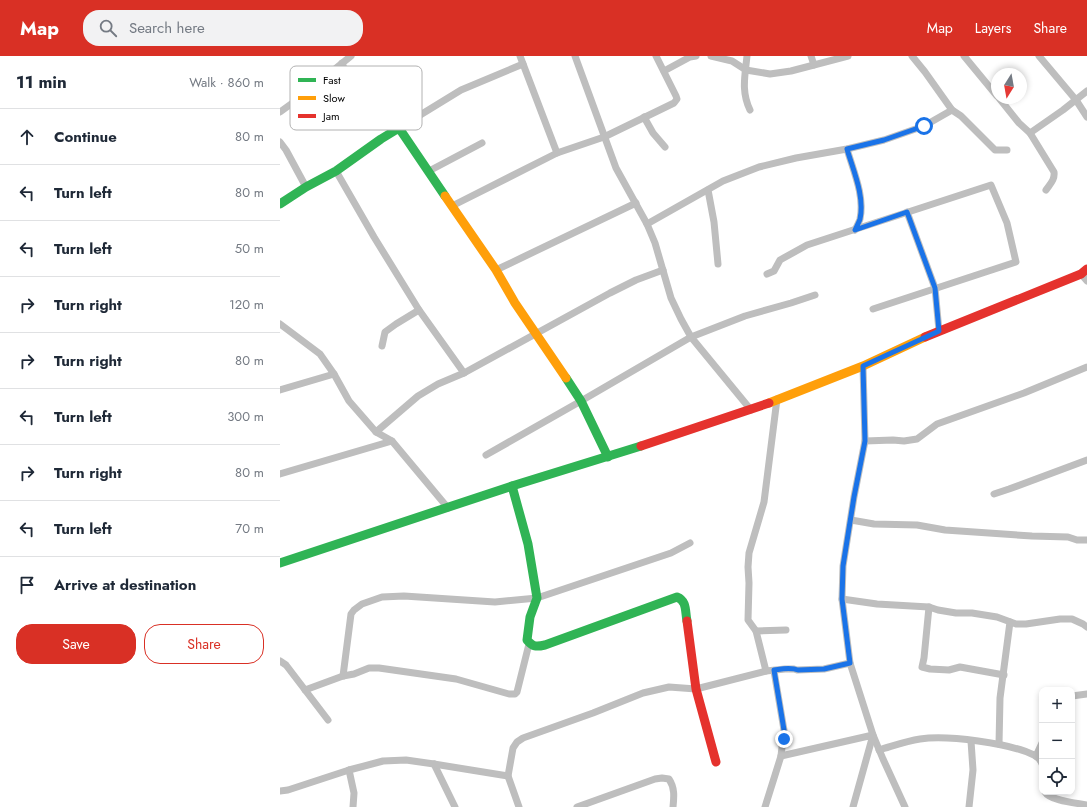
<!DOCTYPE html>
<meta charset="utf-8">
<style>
body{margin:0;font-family:Jost,sans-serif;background:#f2f2f3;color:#1f2937}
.controls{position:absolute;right:12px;bottom:12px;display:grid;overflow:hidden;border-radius:8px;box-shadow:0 2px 6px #0003}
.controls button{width:36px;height:36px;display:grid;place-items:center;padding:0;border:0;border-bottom:1px solid #e0e1e3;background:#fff;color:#1f2937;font:20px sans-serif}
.compass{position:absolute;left:711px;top:12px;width:36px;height:36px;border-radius:50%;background:#fff;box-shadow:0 2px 6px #0003;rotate:191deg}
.stop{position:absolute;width:12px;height:12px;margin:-9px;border:3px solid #1a73e8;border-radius:50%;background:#fff}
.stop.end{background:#1a73e8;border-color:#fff;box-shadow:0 1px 4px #0008}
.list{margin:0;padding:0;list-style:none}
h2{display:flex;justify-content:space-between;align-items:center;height:52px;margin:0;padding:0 16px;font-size:17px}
h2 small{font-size:13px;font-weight:400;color:#747a83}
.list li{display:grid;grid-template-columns:26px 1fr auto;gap:12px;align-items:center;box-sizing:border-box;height:56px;padding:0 16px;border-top:1px solid #e0e1e3}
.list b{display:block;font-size:15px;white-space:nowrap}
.list em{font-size:13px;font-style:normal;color:#747a83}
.actions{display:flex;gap:8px;padding:12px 16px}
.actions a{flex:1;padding:9px 0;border:1px solid #d93025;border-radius:16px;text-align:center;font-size:14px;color:#d93025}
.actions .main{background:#d93025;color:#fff}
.icon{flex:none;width:22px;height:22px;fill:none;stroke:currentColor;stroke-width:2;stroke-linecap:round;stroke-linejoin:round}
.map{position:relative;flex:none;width:807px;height:751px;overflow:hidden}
header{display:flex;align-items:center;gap:24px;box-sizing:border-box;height:56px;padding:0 20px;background:#d93025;color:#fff}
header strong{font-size:19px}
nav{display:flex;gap:22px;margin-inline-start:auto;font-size:14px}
.search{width:280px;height:36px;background:#f2f2f3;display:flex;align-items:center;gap:10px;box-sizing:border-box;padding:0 14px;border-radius:16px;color:#747a83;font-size:15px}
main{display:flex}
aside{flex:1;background:#fff}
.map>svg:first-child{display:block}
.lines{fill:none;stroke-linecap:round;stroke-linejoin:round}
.street{stroke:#bebebe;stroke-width:7}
.fast{stroke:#30b455;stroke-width:9}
.slow{stroke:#ff9f0a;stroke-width:9}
.jam{stroke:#e5322d;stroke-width:9}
.route{stroke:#1a73e8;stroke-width:5}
.key{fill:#fff;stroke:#b2b2b2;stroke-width:1}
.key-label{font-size:11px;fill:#000}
</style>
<header>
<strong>Map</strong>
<div class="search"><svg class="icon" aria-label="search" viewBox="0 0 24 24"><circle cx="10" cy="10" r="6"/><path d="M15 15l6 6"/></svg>Search here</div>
<nav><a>Map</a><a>Layers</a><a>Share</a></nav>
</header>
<main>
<aside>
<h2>11 min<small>Walk · 860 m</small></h2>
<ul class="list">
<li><svg class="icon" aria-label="ahead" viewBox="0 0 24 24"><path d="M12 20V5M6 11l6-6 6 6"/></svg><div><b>Continue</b></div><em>80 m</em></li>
<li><svg class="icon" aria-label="left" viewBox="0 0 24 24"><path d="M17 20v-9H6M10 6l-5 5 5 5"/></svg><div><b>Turn left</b></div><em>80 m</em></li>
<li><svg class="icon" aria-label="left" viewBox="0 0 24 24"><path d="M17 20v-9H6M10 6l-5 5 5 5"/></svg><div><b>Turn left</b></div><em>50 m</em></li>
<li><svg class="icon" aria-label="right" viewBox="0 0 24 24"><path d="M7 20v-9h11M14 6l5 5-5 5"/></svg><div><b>Turn right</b></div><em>120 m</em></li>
<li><svg class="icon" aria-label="right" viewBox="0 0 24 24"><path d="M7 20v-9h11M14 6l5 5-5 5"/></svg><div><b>Turn right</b></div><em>80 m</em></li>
<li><svg class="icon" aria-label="left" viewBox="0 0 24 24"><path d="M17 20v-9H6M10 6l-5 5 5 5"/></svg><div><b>Turn left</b></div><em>300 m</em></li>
<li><svg class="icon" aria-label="right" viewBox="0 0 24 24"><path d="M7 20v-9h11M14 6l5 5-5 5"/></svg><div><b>Turn right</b></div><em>80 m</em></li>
<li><svg class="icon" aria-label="left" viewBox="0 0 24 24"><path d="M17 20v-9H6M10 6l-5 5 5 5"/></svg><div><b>Turn left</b></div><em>70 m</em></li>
<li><svg class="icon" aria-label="arrive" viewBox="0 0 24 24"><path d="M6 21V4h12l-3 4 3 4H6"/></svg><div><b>Arrive at destination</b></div></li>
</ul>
<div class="actions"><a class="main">Save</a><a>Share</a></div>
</aside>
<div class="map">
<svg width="807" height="751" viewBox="0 0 807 751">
<rect width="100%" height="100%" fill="#fff"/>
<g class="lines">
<g class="street">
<path d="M240 0 277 97"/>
<path d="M295 0 336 112 367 168 375 187 391 242 401 263 411 281 471 354"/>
<path d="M431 0 452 5 466 14 490 18 511 15 568 0"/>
<path d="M467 0C465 20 461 35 470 54"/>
<path d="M531 0 534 9"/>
<path d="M632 0 645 16 672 54 681 60 715 94H727"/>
<path d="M684 0 717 40"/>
<path d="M759 0 796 44 807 61"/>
<path d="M62 7 76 44"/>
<path d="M384 15 410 1 416 0"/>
<path d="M719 42 739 67 750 77 774 116C775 124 770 128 766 134"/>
<path d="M0 56 18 43 71 0"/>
<path d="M364 61 373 77 385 91"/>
<path d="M119 72 181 34 243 8"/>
<path d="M750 77 783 54 807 35"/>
<path d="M0 86 6 94 26 131"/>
<path d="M567 93C573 114 585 140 580 163 579 166 577 170 575 174"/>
<path d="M56 115 94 181 139 254 184 317 330 237 356 224 383 214"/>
<path d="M149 115 202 87"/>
<path d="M428 134 434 166 438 208"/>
<path d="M172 150 277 97 324 81 394 47 397 43 396 40 376 0"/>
<path d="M627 156 655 232 659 275"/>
<path d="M367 168 443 125 479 111 516 102 567 93 604 84 644 70 672 54"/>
<path d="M216 214 356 147"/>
<path d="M487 218 494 215 500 204 527 189 711 129 727 167 736 206 593 253"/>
<path d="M801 218 807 225"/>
<path d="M0 268 40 298 54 318 69 345 96 376 112 385 168 452"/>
<path d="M102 290 105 276 116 268 139 254"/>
<path d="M583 310 585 385 574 441 563 510 562 543 570 607 593 679 603 703 625 751"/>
<path d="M0 334 54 318"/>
<path d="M96 376 138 340 158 328 184 317"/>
<path d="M585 385 613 384 624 385 637 383 657 368 744 337 807 311"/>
<path d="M206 399 301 345 411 281 465 260 511 247 535 239"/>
<path d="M0 418 112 385"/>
<path d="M714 438 729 433 807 404"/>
<path d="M571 464 594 468 637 469 665 474 752 480 788 481 797 484H807"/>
<path d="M562 543 597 548 649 551 658 554 676 557H692L717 561 736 568H746L780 563H792L803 568 807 571"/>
<path d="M649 551 644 602 642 611 650 613 669 614 680 611 724 619"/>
<path d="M476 575 506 574"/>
<path d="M0 605 6 609 48 664"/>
<path d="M486 615 476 575 468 564 469 527 468 511 469 497 484 446 497 343"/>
<path d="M63 620 71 558 74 554 82 548 102 541 124 540 215 546 257 542 391 497 410 487"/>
<path d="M25 634 63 620 74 618 89 612H99L176 623 229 638H235L237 636 249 588"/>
<path d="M792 640 807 638"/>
<path d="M719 688 720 642 730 566"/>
<path d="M599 694C613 690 626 685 640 683 668 679 729 687 754 699 758 701 761 705 762 708"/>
<path d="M501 700 593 679 573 751"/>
<path d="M756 700 762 687"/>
<path d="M154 708 175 751"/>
<path d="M69 714 74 737 73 751"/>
<path d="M0 735 8 734 69 714 103 705 126 704 154 708 228 720"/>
<path d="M765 736C770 745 797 747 807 749"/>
<path d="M239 751 228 720 233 692 237 686 243 682 313 657 363 637 389 631 416 633 486 615 505 613H514L517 614 544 613 570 607"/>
<path d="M297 751 375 723 382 722 389 723C395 732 394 741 393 751"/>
<path d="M485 751 501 700 504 674 494 615"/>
<path d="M689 751 693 714 691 685"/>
</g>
<g class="fast">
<path d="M0 148 26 131 56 115 101 83 119 72 165 140"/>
<path d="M286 322 301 345 328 401"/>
<path d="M232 430 248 488 257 542 250 561 247 584C253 591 256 591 265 589L397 541C407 545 405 555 407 565"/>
<path d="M0 507 232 430 361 390"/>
</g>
<g class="slow">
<path d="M165 140 216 214 235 247 286 322"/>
<path d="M489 347 583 310 645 281"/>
</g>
<g class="jam">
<path d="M645 281 801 218 807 213"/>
<path d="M361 390 489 347"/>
<path d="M407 565 416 633 436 706"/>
</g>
</g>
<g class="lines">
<path class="route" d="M504 683V674L494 614C502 613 510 611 518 614L544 613 570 607 562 543 563 510 574 441 585 385 583 310 659 275 655 232 627 156 575 174C577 170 579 166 580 163 585 140 573 114 567 93L604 84 644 70"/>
</g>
<rect x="10" y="10" width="132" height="64" rx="6" class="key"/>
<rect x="18" y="22" width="18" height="4" fill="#30b455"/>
<rect x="18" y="40" width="18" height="4" fill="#ff9f0a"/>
<rect x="18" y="58" width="18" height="4" fill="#e5322d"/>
<g class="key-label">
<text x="43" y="28">Fast</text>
<text x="43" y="46">Slow</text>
<text x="43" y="64">Jam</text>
</g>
</svg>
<div class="controls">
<button>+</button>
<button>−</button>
<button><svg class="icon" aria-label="locate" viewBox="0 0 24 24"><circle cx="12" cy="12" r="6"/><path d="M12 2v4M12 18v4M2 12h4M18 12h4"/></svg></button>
</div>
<svg class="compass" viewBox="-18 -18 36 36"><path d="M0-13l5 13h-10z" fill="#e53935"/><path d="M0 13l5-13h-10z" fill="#747a83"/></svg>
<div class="stop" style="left:644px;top:70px"></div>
<div class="stop end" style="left:504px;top:683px"></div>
</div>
</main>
